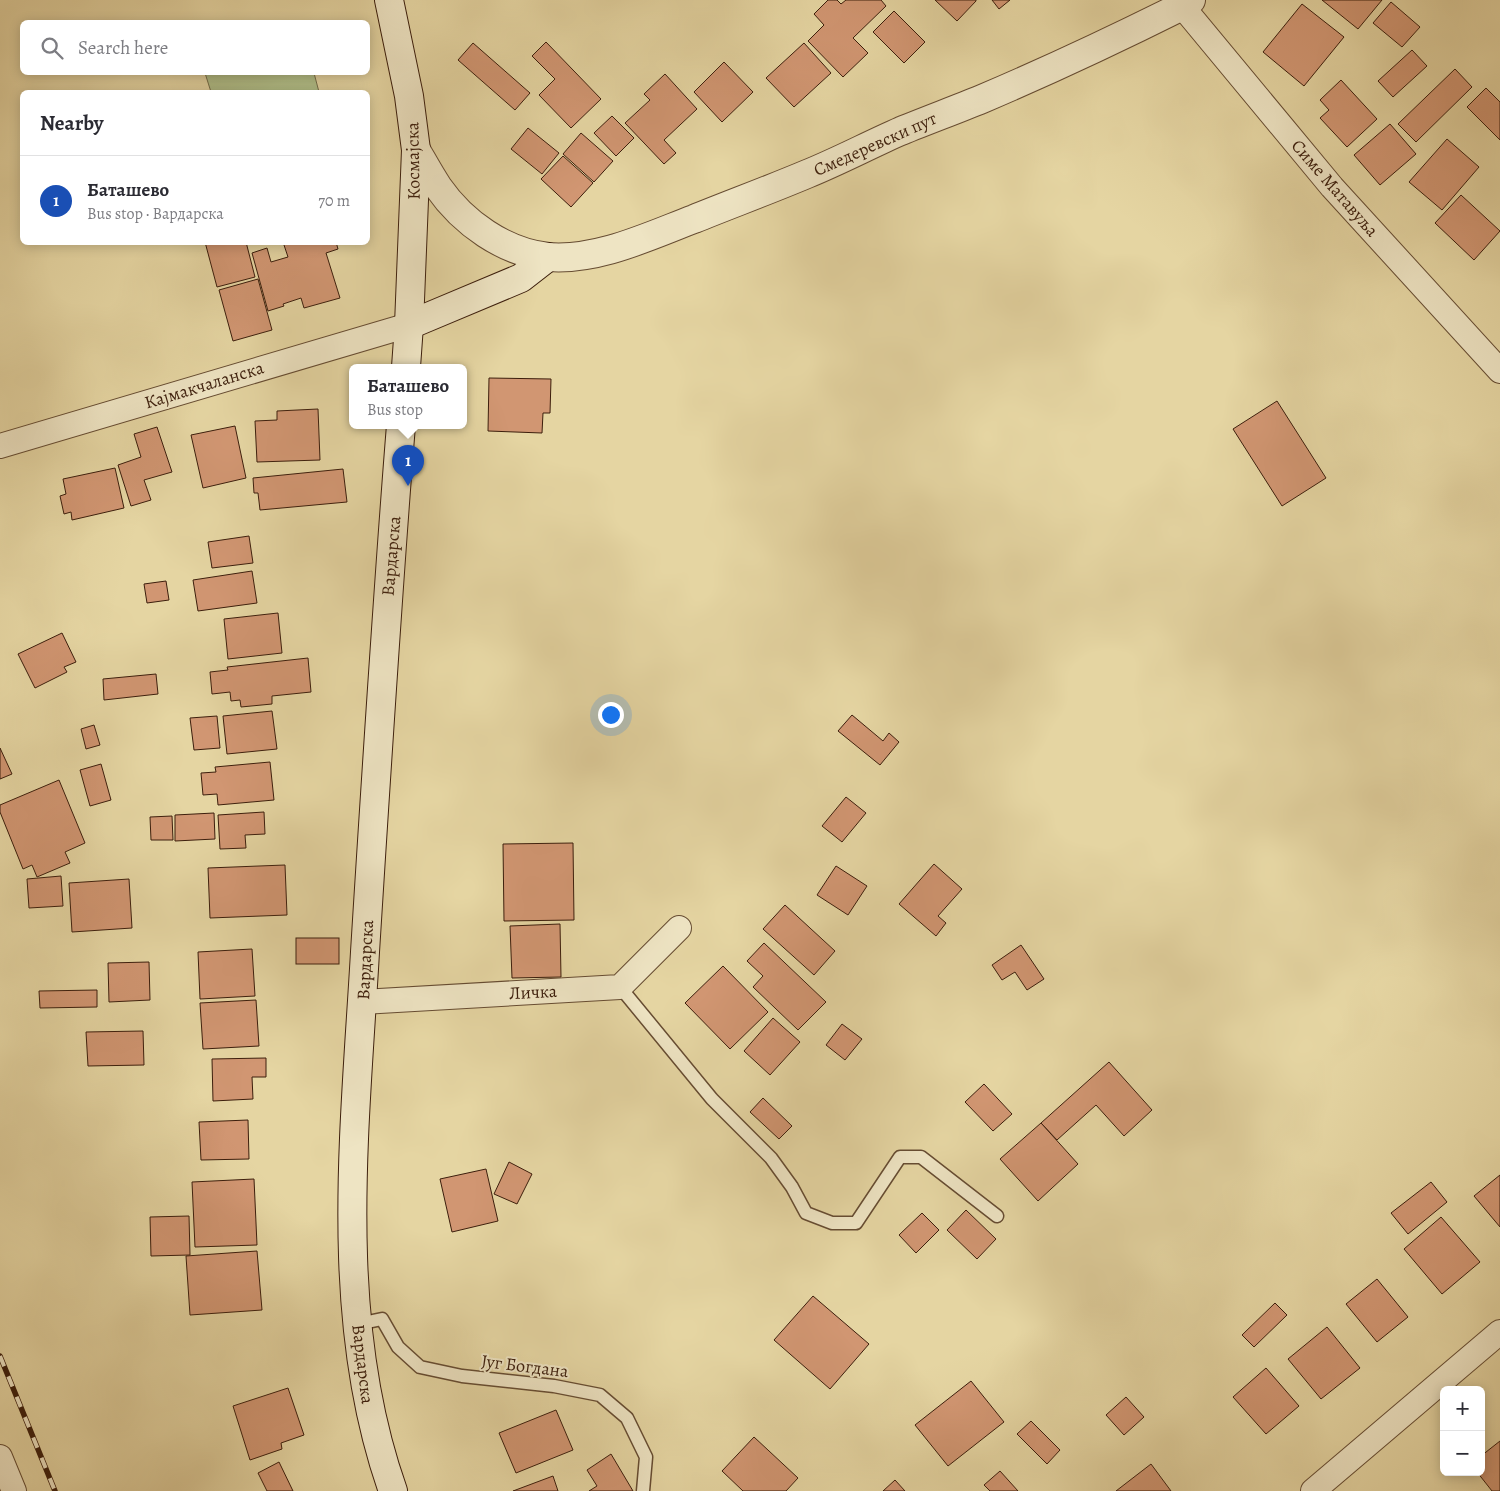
<!DOCTYPE html>
<meta charset="utf-8">
<style>
body{margin:0;font-family:Alegreya,serif;background:#f7f7f7;color:#2b2b33}
.controls{position:absolute;right:15px;bottom:15px;display:grid;overflow:hidden;border-radius:8px;box-shadow:0 2px 12px #0003}
.controls button{width:45px;height:45px;display:grid;place-items:center;padding:0;border:0;border-bottom:1px solid #e1e1e2;background:#fff;color:#2b2b33;font:25px sans-serif}
.you{position:absolute;left:610px;top:714px;width:18px;height:18px;margin:-12px;border:4px solid #fff;border-radius:50%;background:#1a73e8;box-shadow:0 0 0 8px #1a73e833}
.badge{display:grid;place-items:center;width:32px;height:32px;border-radius:50%;background:#8f2418;color:#fff;font-size:16px;font-weight:700}
.pin{position:absolute;translate:-50% -41px;filter:drop-shadow(0 1px 2px #0008)}
.pin::after{content:'';position:absolute;top:26px;width:18px;height:15px;background:inherit;clip-path:polygon(0 0,100% 0,50% 100%)}
.popup{position:absolute;left:349px;top:364px;width:118px;height:65px;box-sizing:border-box;display:grid;place-content:center;border-radius:8px;background:#fff;filter:drop-shadow(0 1px 4px #0005);font-size:16px;white-space:nowrap;color:#7c7c81}
.popup b{font-size:19px;color:#2b2b33}
.popup::after{content:'';position:absolute;left:50%;top:100%;margin-left:-10px;border:10px solid transparent;border-top-color:#fff}
.list{margin:0;padding:0;list-style:none}
h2{display:flex;justify-content:space-between;align-items:center;height:65px;margin:0;padding:0 20px;font-size:21px}
h2 small{font-size:16px;font-weight:400;color:#7c7c81}
.list li{display:grid;grid-template-columns:32px 1fr auto;gap:15px;align-items:center;box-sizing:border-box;height:90px;padding:0 20px;border-top:1px solid #e1e1e2}
.list b{display:block;font-size:19px;white-space:nowrap}
.list p{margin:0;font-size:16px;white-space:nowrap;color:#7c7c81}
.list em{font-size:16px;font-style:normal;color:#7c7c81}
.icon{flex:none;width:28px;height:28px;fill:none;stroke:currentColor;stroke-width:2;stroke-linecap:round;stroke-linejoin:round}
.map{position:relative;flex:none;width:1500px;height:1491px;overflow:hidden}
.search{position:absolute;background:#fff;box-shadow:0 2px 12px #0003;left:20px;top:20px;width:350px;height:55px;display:flex;align-items:center;gap:12px;box-sizing:border-box;padding:0 18px;border-radius:8px;color:#7c7c81;font-size:19px}
.panel{position:absolute;background:#fff;box-shadow:0 2px 12px #0003;left:20px;top:90px;width:350px;height:155px;border-radius:8px}
.map>svg:first-child{display:block}
.green{fill:#b1be88;stroke:#766e4a}
.building{fill:#d19672;stroke:#3c1e0c}
.lines{fill:none;stroke-linecap:round;stroke-linejoin:round}
.service-casing{stroke:#664c32;stroke-width:15}
.minor-casing{stroke:#664c32;stroke-width:26}
.tertiary-casing{stroke:#664c32;stroke-width:30}
.secondary-casing{stroke:#3c1e0c;stroke-width:30}
.service{stroke:#eee4c3;stroke-width:12}
.minor{stroke:#eee4c3;stroke-width:24}
.tertiary{stroke:#eee4c3;stroke-width:28}
.secondary{stroke:#eee4c3;stroke-width:28}
.rail-casing{stroke:#3c1e0c;stroke-width:5.5}
.rail{stroke:#eee4c3;stroke-width:4;stroke-dasharray:11;stroke-linecap:butt}
.labels{text-anchor:middle;stroke-width:4;stroke-linejoin:round;paint-order:stroke}
.street-label{font-size:18px;fill:#3c1e0c;stroke:#eee4c3}
</style>
<div class="map">
<svg width="1500" height="1491" viewBox="0 0 1500 1491">
<rect width="100%" height="100%" fill="#e5d5a2"/>
<filter id="stains"><feTurbulence type="fractalNoise" baseFrequency=".004" numOctaves="4"/><feColorMatrix values="0 0 0 0 .2 0 0 0 0 .09 0 0 0 0 .02 0 0 0 .5 -.17"/></filter>
<radialGradient id="worn" r=".72"><stop offset=".6" stop-color="#630" stop-opacity="0"/><stop offset="1" stop-color="#630" stop-opacity=".3"/></radialGradient>
<path class="green" d="M205 73H314L319 92H211Z"/>
<g class="building">
<path d="M828 0H837L841 4 846 0H881L886 6 853 38 868 53 843 77 808 41 824 25 814 14Z"/>
<path d="M935 0H976V1L957 21Z"/>
<path d="M992 0H1010L999 9Z"/>
<path d="M1322 0H1382L1358 29Z"/>
<path d="M1391 2 1420 27 1402 47 1373 23Z"/>
<path d="M1302 4 1344 37 1304 86 1263 52Z"/>
<path d="M894 11 925 42 904 63 873 32Z"/>
<path d="M546 42 601 99 571 128 539 95 555 79 532 56Z"/>
<path d="M473 43 530 93 515 110 458 60Z"/>
<path d="M804 43 831 73 794 107 766 78Z"/>
<path d="M1412 50 1427 66 1393 97 1378 81Z"/>
<path d="M724 62 753 92 722 122 694 92Z"/>
<path d="M1455 69 1472 87 1416 142 1398 124Z"/>
<path d="M665 74 697 109 664 140 676 153 664 164 625 123 650 100 644 94Z"/>
<path d="M1341 80 1377 119 1347 147 1320 118 1329 110 1320 100Z"/>
<path d="M1486 88 1500 102V140L1467 107Z"/>
<path d="M612 116 634 138 616 156 594 133Z"/>
<path d="M1390 124 1416 154 1380 185 1354 155Z"/>
<path d="M528 128 559 153 542 174 511 149Z"/>
<path d="M581 133 613 161 594 182 563 154Z"/>
<path d="M1447 139 1479 167 1442 210 1409 182Z"/>
<path d="M563 156 593 183 571 207 541 179Z"/>
<path d="M1461 195 1500 231 1474 260 1435 223Z"/>
<path d="M205 242H246L255 277 217 287Z"/>
<path d="M336 242 338 249 326 253 340 298 304 308 301 298 283 304 284 306 268 311 252 253 267 248 271 262 288 257 283 242Z"/>
<path d="M258 279 272 330 233 341 219 290Z"/>
<path d="M489 378 551 379 550 413H543L542 433 488 431Z"/>
<path d="M1277 401 1326 478 1282 506 1233 429Z"/>
<path d="M318 409 320 460 257 462 255 421 277 420V411Z"/>
<path d="M235 426 246 478 203 488 191 435Z"/>
<path d="M157 427 172 472 144 480 151 500 131 506 118 465 141 457 134 434Z"/>
<path d="M115 468 124 508 72 520 71 512 64 514 60 496 66 494 63 479Z"/>
<path d="M343 469 347 502 260 510 258 493H254L253 478Z"/>
<path d="M249 536 253 563 212 568 208 542Z"/>
<path d="M252 571 257 603 198 611 193 580Z"/>
<path d="M166 581 169 600 147 603 144 584Z"/>
<path d="M278 613 282 653 228 659 224 619Z"/>
<path d="M62 633 76 662 64 667 67 672 35 688 18 654Z"/>
<path d="M308 658 311 692 272 696V704L241 707 240 700 231 701 230 692 212 694 210 672 228 670 227 667Z"/>
<path d="M156 674 158 694 104 700 103 679Z"/>
<path d="M272 711 277 749 227 754 223 716Z"/>
<path d="M852 715 883 741 889 733 899 742 880 765 838 731Z"/>
<path d="M217 716 220 748 194 750 190 718Z"/>
<path d="M94 725 100 745 86 749 81 729Z"/>
<path d="M0 748 12 774 0 779Z"/>
<path d="M270 762 274 800 218 805 217 794 203 795 201 773 216 772 215 767Z"/>
<path d="M101 764 111 800 90 806 80 770Z"/>
<path d="M59 780 85 843 65 852 70 863 37 877 32 865 23 869 0 812V805Z"/>
<path d="M846 797 866 813 842 842 822 826Z"/>
<path d="M264 812 265 834 245 835 246 848 220 849 218 815Z"/>
<path d="M214 813 215 839 175 841V815Z"/>
<path d="M172 816 173 840H151L150 817Z"/>
<path d="M573 843 574 920 504 921 503 844Z"/>
<path d="M934 864 962 889 938 916 946 923 936 936 899 904Z"/>
<path d="M285 865 287 915 210 918 208 868Z"/>
<path d="M836 866 867 886 848 915 817 895Z"/>
<path d="M61 876 63 906 29 908 27 879Z"/>
<path d="M129 879 132 928 72 932 69 883Z"/>
<path d="M785 905 835 951 814 975 763 929Z"/>
<path d="M560 924 561 977 512 978 510 926Z"/>
<rect x="296" y="938" width="43" height="26"/>
<path d="M764 943 826 1002 798 1030 753 987 763 976 747 961Z"/>
<path d="M1021 945 1044 979 1027 990 1015 972 1002 980 992 965Z"/>
<path d="M252 949 255 996 200 999 198 952Z"/>
<path d="M149 962 150 1000 109 1002 108 963Z"/>
<path d="M723 966 768 1012 730 1049 685 1003Z"/>
<path d="M97 990V1007L40 1008 39 991Z"/>
<path d="M256 1000 259 1046 203 1049 200 1003Z"/>
<path d="M773 1018 800 1042 770 1075 744 1051Z"/>
<path d="M842 1024 862 1039 845 1060 826 1045Z"/>
<path d="M143 1031 144 1065 88 1066 86 1032Z"/>
<path d="M266 1058V1077H252L253 1099 213 1101 212 1059Z"/>
<path d="M1109 1062 1152 1110 1124 1136 1096 1105 1057 1140 1041 1123Z"/>
<path d="M984 1084 1012 1114 993 1131 965 1102Z"/>
<path d="M763 1098 792 1126 779 1139 750 1112Z"/>
<path d="M248 1120 249 1159 201 1160 199 1122Z"/>
<path d="M1041 1123 1078 1164 1038 1201 1000 1159Z"/>
<path d="M509 1162 532 1174 517 1204 494 1194Z"/>
<path d="M486 1169 498 1221 452 1232 440 1179Z"/>
<path d="M1500 1175V1227L1474 1196Z"/>
<path d="M254 1179 257 1245 195 1247 192 1182Z"/>
<path d="M1431 1182 1447 1202 1408 1234 1391 1213Z"/>
<path d="M966 1210 996 1239 977 1259 947 1230Z"/>
<path d="M922 1213 939 1230 916 1253 899 1235Z"/>
<path d="M189 1216 190 1255 151 1256 150 1217Z"/>
<path d="M1441 1217 1480 1262 1442 1294 1404 1249Z"/>
<path d="M257 1251 262 1310 190 1315 186 1256Z"/>
<path d="M1377 1279 1408 1317 1377 1342 1346 1304Z"/>
<path d="M813 1296 869 1344 830 1389 774 1340Z"/>
<path d="M1275 1303 1287 1315 1254 1347 1242 1335Z"/>
<path d="M1327 1327 1360 1368 1321 1399 1288 1359Z"/>
<path d="M1266 1368 1299 1406 1266 1434 1233 1397Z"/>
<path d="M971 1381 1004 1422 948 1466 915 1425Z"/>
<path d="M288 1388 304 1435 281 1443 282 1449 250 1460 233 1406Z"/>
<path d="M1126 1397 1144 1417 1124 1435 1106 1415Z"/>
<path d="M556 1410 573 1450 516 1473 499 1433Z"/>
<path d="M1031 1421 1060 1450 1047 1464 1017 1434Z"/>
<path d="M754 1437 798 1478 786 1491H743L722 1471Z"/>
<path d="M1500 1441V1491H1492L1477 1472H1481V1456Z"/>
<path d="M611 1454 633 1491H589L597 1486 587 1470Z"/>
<path d="M279 1462 293 1491H267L258 1473Z"/>
<path d="M1151 1464 1171 1491H1116Z"/>
<path d="M1000 1471 1018 1491H990L984 1485Z"/>
<path d="M553 1476 558 1491H513Z"/>
<path d="M895 1480 905 1491H883Z"/>
</g>
<g class="lines">
<g class="service-casing">
<g id="service">
<path d="M620 987 712 1099 771 1158 792 1187 806 1213 832 1223H856L900 1157H921L997 1216"/>
<path d="M358 1324 382 1319 398 1347 420 1367 462 1376 554 1386 600 1395 627 1418 646 1457 643 1491"/>
</g>
</g>
<g class="minor-casing">
<g id="minor">
<path d="M1177 0 1332 187 1500 371"/>
<path d="M0 446 409 325"/>
<path d="M362 1002 620 987 679 928"/>
<path d="M0 1457 14 1491"/>
<path d="M1313 1491 1500 1332"/>
</g>
</g>
<g class="tertiary-casing">
<path id="tertiary" d="M416 150C423 162 430 175 438 187 463 223 504 252 548 257 598 261 649 236 694 219 731 204 769 190 807 174 839 161 869 145 901 131 928 120 955 110 982 99 1050 70 1116 39 1182 6L1191 0"/>
</g>
<g class="secondary-casing">
<g id="secondary">
<path d="M389 0 409 96 416 150 409 325 406 367"/>
<path d="M409 325 521 278 548 257"/>
<path d="M393 1491C332 1320 355 1129 365 952 376 776 387 600 401 425"/>
</g>
</g>
<use href="#service" class="service"/>
<use href="#minor" class="minor"/>
<use href="#tertiary" class="tertiary"/>
<use href="#secondary" class="secondary"/>
<g class="rail-casing">
<path id="rail" d="M0 1356 55 1491"/>
</g>
<use href="#rail" class="rail"/>
</g>
<g class="labels">
<g class="street-label">
<text transform="translate(875 144) rotate(-24)" y="6">Смедеревски пут</text>
<text transform="translate(413 161) rotate(-91)" y="6">Космајска</text>
<text transform="translate(1335 188) rotate(49)" y="6">Симе Матавуља</text>
<text transform="translate(204 385) rotate(-17)" y="6">Кајмакчаланска</text>
<text transform="translate(391 556) rotate(-85)" y="6">Вардарска</text>
<text transform="translate(365 960) rotate(-87)" y="6">Вардарска</text>
<text transform="translate(533 992) rotate(-3)" y="6">Личка</text>
<text transform="translate(363 1364) rotate(83)" y="6">Вардарска</text>
<text transform="translate(525 1366) rotate(7)" y="6">Југ Богдана</text>
</g>
</g>
<rect width="100%" height="100%" filter="url(#stains)"/>
<rect width="100%" height="100%" fill="url(#worn)"/>
</svg>
<div class="controls">
<button>+</button>
<button>−</button>
</div>
<div class="you"></div>
<div class="pin badge" style="left:408px;top:486px;background:#1a4fb4">1</div>
<div class="popup"><b>Баташево</b>Bus stop</div>
<div class="search"><svg class="icon" aria-label="search" viewBox="0 0 24 24"><circle cx="10" cy="10" r="6"/><path d="M15 15l6 6"/></svg>Search here</div>
<section class="panel">
<h2>Nearby<small></small></h2>
<ul class="list">
<li><span class="badge" style="background:#1a4fb4">1</span><div><b>Баташево</b><p>Bus stop · Вардарска</p></div><em>70 m</em></li>
</ul>
</section>
</div>
